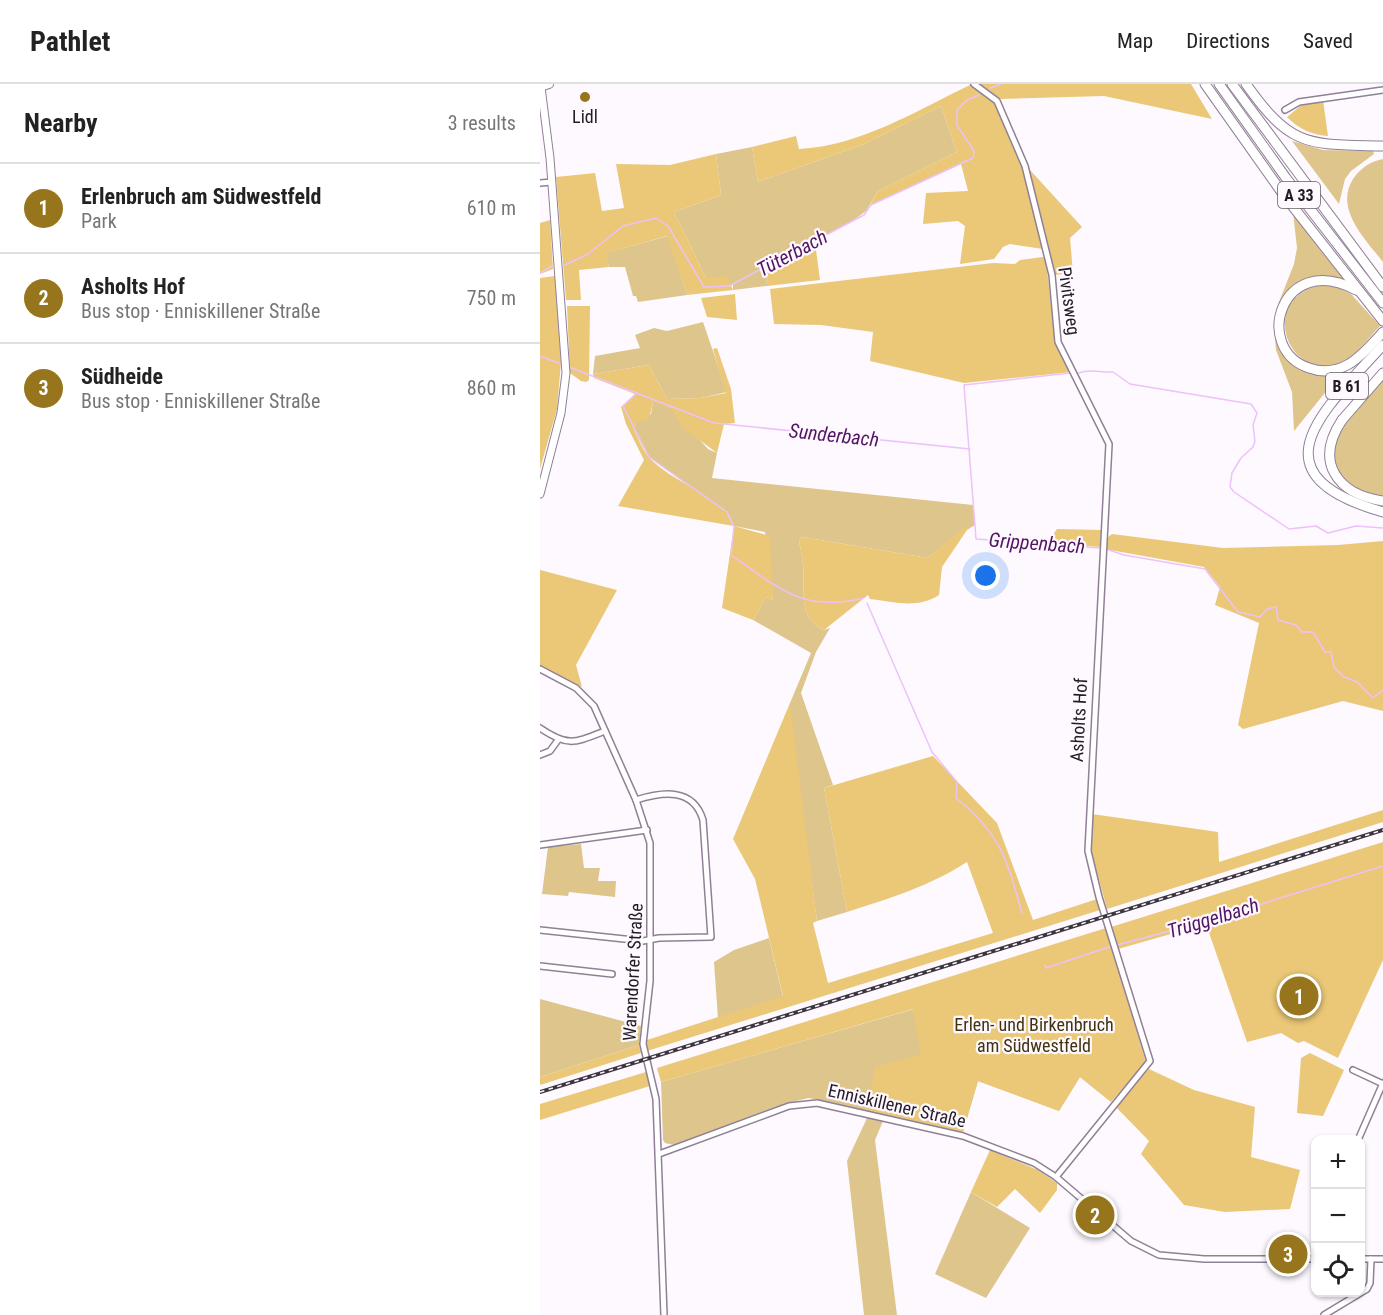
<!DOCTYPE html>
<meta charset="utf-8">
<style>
body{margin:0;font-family:"Roboto Condensed",sans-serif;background:#f2f2f2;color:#222}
.controls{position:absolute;right:18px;bottom:18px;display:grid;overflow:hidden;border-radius:12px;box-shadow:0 2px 4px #0004}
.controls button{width:54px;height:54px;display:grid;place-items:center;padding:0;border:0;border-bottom:2px solid #e0e0e0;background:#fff;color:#222;font:30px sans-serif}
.you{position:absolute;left:446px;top:492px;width:21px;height:21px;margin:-15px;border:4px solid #fff;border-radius:50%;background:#1a73e8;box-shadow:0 0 0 9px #1a73e833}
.badge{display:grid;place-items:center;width:39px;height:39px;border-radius:50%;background:#96751d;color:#fff;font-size:20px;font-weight:700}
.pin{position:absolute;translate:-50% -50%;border:3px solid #fff;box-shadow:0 2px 6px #0006}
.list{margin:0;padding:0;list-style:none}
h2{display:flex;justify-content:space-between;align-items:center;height:78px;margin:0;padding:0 24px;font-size:26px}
h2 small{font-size:20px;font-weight:400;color:#767676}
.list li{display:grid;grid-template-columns:39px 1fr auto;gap:18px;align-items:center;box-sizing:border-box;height:90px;padding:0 24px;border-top:2px solid #e0e0e0}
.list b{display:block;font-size:22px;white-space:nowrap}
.list p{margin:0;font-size:20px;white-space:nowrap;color:#767676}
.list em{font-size:20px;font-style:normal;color:#767676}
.icon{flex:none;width:33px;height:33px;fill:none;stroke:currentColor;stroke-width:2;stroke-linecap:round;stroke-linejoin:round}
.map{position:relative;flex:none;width:843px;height:1231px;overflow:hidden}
header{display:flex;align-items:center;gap:36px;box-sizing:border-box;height:84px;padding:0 30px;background:#fff;border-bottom:2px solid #e0e0e0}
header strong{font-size:28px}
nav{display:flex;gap:33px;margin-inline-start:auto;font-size:21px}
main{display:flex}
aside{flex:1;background:#fff}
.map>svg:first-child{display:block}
.green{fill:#dec58c}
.forest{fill:#eac877}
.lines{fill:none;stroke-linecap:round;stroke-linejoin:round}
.stream{stroke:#ebc2f9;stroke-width:1.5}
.minor-casing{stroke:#917f97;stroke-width:8}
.tertiary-casing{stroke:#917f97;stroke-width:9}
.primary-casing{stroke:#917f97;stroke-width:10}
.trunk-casing{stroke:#917f97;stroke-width:11}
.motorway-casing{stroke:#917f97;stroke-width:11}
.minor{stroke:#fff;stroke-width:5}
.tertiary{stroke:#fff;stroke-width:7}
.primary{stroke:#fff;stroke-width:8}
.trunk{stroke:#fff;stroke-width:9}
.motorway{stroke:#fff;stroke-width:9}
.rail-casing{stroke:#3d363f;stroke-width:4}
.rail{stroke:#fdf9ff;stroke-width:1.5;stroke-dasharray:4.5;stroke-linecap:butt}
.poi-dot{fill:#96751d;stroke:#fdf9ff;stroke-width:2}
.labels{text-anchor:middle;stroke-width:4.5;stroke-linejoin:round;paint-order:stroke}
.shield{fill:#fdf9ff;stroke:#645e66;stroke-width:1.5}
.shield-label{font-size:16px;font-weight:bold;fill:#221b24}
.poi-label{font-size:18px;fill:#221b24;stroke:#fdf9ff}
.street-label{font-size:18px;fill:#221b24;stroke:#fdf9ff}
.park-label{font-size:18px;fill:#41330f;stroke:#fdf9ff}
.water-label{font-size:20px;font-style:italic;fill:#521564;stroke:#fdf9ff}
</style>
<header>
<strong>Pathlet</strong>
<nav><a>Map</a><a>Directions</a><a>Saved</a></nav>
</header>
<main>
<aside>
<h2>Nearby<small>3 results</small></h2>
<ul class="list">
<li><span class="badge">1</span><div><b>Erlenbruch am Südwestfeld</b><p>Park</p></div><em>610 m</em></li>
<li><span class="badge">2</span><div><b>Asholts Hof</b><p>Bus stop · Enniskillener Straße</p></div><em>750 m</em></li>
<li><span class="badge">3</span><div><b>Südheide</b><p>Bus stop · Enniskillener Straße</p></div><em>860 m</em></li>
</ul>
</aside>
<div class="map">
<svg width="843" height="1231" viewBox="0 0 843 1231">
<rect width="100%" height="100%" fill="#fdf9ff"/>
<g class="green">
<path d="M401 22 417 68 338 107 326 127 314 136 226 185 227 202 193 206V201L166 194 134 128 181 111 176 70 212 63 218 98 324 60Z"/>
<path d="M752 57 783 66 833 67 834 70 811 87 805 95 799 120Z"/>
<path d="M843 75V178C826 156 794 125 813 95 821 84 829 78 843 75Z"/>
<path d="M753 128 804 195C798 195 789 192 781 192 753 195 747 217 736 239L756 280 801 289 754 347 752 308 736 266 734 241 737 223 754 180 757 164Z"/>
<path d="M128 152 147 211 98 218 96 212H93L85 183H69L65 169Z"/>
<path d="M791 200 811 210 840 242C828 255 816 272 799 279 745 300 714 205 791 200Z"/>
<path d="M163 238 187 308 161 314 127 315 109 281 53 290 55 272 100 264 95 251 114 244 127 247Z"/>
<path d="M843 296V412C823 409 805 404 797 384 784 349 823 319 843 296Z"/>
<path d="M113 317 131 324 168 365 177 369 172 394 433 421 435 441 427 446V442L388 474 262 453 259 457C260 465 263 473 263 481 266 507 256 532 284 546L290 544 276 568 261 609 293 701 284 704 307 828 277 837 249 628 250 619 271 569 213 536 226 513 233 516 225 448 194 442 190 433 107 371 94 346 96 338 111 330Z"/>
<path d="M41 760 44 784H60L58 797H76L75 813 29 808 28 812 2 810 8 763Z"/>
<path d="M229 854 243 913 178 935 174 878 194 866Z"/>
<path d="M569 865 570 1017 540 993 519 1027 438 997 423 1048 269 1014 247 1019 134 1061 125 1059 123 1056 121 998 374 925 379 953Z"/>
<path d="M0 915 101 942 99 961 0 993Z"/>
<path d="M327 1034 343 1037 335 1056 357 1231H324L307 1077Z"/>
<path d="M431 1108 490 1144 446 1214 395 1190Z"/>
</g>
<g class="forest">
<path d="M438 0H651L672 35 564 12 461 15Z"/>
<path d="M430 1C439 7 450 13 456 21 469 39 504 146 503 165L470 160 463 163 454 175 420 180 425 142 418 137 383 140 386 109 428 107 421 80 330 121 338 107 417 68 401 22 324 60 218 98 212 63 256 52 259 65C320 62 376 27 430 1Z"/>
<path d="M783 16 788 52C772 51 759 45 747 33L764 19Z"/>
<path d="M176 70 181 111 134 128 166 194 187 192 193 206 147 211 127 152 66 169 69 183 39 186 41 216H26L16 93 55 89 62 127 84 124 76 80 130 81Z"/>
<path d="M487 86H490L542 143 530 154 533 189 514 191Z"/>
<path d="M10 136 13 185 0 190V139Z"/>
<path d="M275 158 280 196 227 202 226 185Z"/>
<path d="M503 173 506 176 515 258 531 288 424 299 330 277 333 248 281 241 234 240 230 205 453 179 475 180 480 176Z"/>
<path d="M15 192 21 278 17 325 0 385V194Z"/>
<path d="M195 210 197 236 167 233 161 214Z"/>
<path d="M27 222H50L49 296 46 298 41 297 30 289Z"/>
<path d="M177 264 191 305 195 339 184 340 177 369 142 343 131 324 113 318 109 335 96 338 94 346C98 354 102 364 107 371 131 400 178 407 194 442L230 452 233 516 226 513 213 536 182 524 194 442 78 422 104 376 86 340 81 323 95 310 54 294 53 290 109 281 127 315 161 314 186 309 173 265Z"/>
<path d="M427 441V446L402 483 399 511C378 525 354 518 330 515L328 511 284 546C256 532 266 507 263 481 263 473 260 465 259 457L262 453 388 474Z"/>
<path d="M517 445 561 446 560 463 507 459Z"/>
<path d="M572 450 683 464 798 461 843 457V627L803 617 703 645 698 641 719 539 675 521 680 503 664 483 565 465 567 454Z"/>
<path d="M0 486 77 506 36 581 42 603 0 581Z"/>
<path d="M250 619 277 837 273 839 288 899 453 849 427 778C390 802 348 815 307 828L284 704 393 672 457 739 493 836 557 815 560 826 107 967V956L243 912 215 795 193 755Z"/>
<path d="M843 726V738L567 825 551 766 552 730 678 748 679 778Z"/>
<path d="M843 758V876L798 974 764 957 758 959 741 949 707 958 666 840 578 865 571 843Z"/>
<path d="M566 844 606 978 571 1018 540 993 519 1027 438 997 423 1048 326 1026 335 983 381 970 373 925 121 998 117 984Z"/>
<path d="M99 961 101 969 0 1001V993Z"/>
<path d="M770 969 804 986 783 1032 757 1029 761 974Z"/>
<path d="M609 985 654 1006 715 1023 711 1073 760 1086 750 1125 685 1128 644 1121 601 1070 609 1057 575 1022Z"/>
<path d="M106 988 110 1002 0 1036V1020Z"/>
<path d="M450 1066 498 1086 517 1099V1106L500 1129 475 1105 457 1123 431 1108Z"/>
</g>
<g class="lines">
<g class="stream">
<path d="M450 4 461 0"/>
<path d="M25 181 48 170 83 142 116 134 128 142 164 203 189 202 324 131 331 121 433 74 434 67 417 41V26L427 16 439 11"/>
<path d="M0 189 12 182"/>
<path d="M0 272 21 280"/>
<path d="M29 283 174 339 430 365"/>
<path d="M530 289 424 301 436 455 559 464"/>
<path d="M539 289C550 284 561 289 573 288L590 300 711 320 717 329 713 341 715 357 713 363 701 374 692 389 690 403 694 408 749 445 776 442 788 449 816 442 843 444"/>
<path d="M97 309 83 322 109 373 187 428 194 443 191 471C239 504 262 529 324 514"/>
<path d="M566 465 584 471 665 485 698 528 720 533 727 525 736 523 738 536 756 541 762 548H773L785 568H791L794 583 804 593 817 598 833 614 843 606"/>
<path d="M327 519 392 668 417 698 416 714C461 750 467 776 482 829"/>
<path d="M577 861 667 837 843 782"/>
<path d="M505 881 506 884 572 862"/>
</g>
<g class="minor-casing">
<g id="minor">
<path d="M434 0 457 17 485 82 512 191 518 258 569 360 548 767 559 813 610 977 516 1093"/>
<path d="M745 26 759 18 843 6"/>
<path d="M0 99 12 98"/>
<path d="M0 585 36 604 54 622 96 716 110 759V897L103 960 116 1015 124 1231"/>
<path d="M0 644C28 663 34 659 65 647"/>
<path d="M0 671 10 667 18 656"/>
<path d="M0 761 107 746"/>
<path d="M0 846 103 857 119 854 171 853 163 736C153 703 122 708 96 716"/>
<path d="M0 882 72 890"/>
<path d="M813 986 843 1000"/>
<path d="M818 1056 843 999"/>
<path d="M119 1070 249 1022 277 1019 423 1052 494 1079 516 1093 591 1157 619 1171 664 1175H776"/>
<path d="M820 1175H843"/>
<path d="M784 1231 827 1205 830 1199 831 1175"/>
</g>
</g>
<g class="tertiary-casing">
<path id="tertiary" d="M0 410 21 329 26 289 10 74 1 3"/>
</g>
<g class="primary-casing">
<path id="primary" d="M0 3 9 0"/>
</g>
<g class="trunk-casing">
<path id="trunk" d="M802 336 843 289"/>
</g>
<g class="motorway-casing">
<g id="motorway">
<path d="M665 0 743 110 843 237"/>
<path d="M679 0 746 94 843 219"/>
<path d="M692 0 843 203"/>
<path d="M706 0C752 65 768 60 843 62"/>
<path d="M816 206C741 166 712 265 769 284 783 289 797 287 809 280 822 272 833 259 843 248"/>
<path d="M843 261C783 327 710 390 843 428"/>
<path d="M802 336C774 378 797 410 843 417"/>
</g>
</g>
<use href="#minor" class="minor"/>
<use href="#tertiary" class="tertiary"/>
<use href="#primary" class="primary"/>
<use href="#trunk" class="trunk"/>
<use href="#motorway" class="motorway"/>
<g class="rail-casing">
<path id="rail" d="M0 1008 843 746"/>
</g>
<use href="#rail" class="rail"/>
</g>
<circle class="poi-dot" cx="45" cy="13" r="6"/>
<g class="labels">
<g class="shield">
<rect x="738" y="98" width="42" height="26" rx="4.5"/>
<rect x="786" y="289" width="42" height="26" rx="4.5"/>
</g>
<g class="shield-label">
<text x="759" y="117">A 33</text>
<text x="807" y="308">B 61</text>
</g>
<g class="poi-label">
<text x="45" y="39">Lidl</text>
</g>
<g class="street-label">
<text transform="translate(529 217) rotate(82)" y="6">Pivitsweg</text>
<text transform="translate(539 636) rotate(-87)" y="6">Asholts Hof</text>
<text transform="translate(93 888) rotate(-87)" y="6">Warendorfer Straße</text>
<text transform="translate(357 1022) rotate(13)" y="6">Enniskillener Straße</text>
</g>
<g class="park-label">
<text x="494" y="947">Erlen- und Birkenbruch<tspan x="494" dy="21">am Südwestfeld</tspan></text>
</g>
<g class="water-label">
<text transform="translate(252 169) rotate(-28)" y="7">Tüterbach</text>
<text transform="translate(294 351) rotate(6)" y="7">Sunderbach</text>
<text transform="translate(497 459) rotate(4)" y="7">Grippenbach</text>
<text transform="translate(673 834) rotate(-17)" y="7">Trüggelbach</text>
</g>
</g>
</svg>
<div class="controls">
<button>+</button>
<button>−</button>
<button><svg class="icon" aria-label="locate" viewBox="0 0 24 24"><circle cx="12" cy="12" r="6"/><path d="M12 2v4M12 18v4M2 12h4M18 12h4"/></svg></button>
</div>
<div class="you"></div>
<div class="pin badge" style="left:759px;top:912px">1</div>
<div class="pin badge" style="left:555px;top:1131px">2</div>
<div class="pin badge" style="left:748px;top:1170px">3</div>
</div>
</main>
